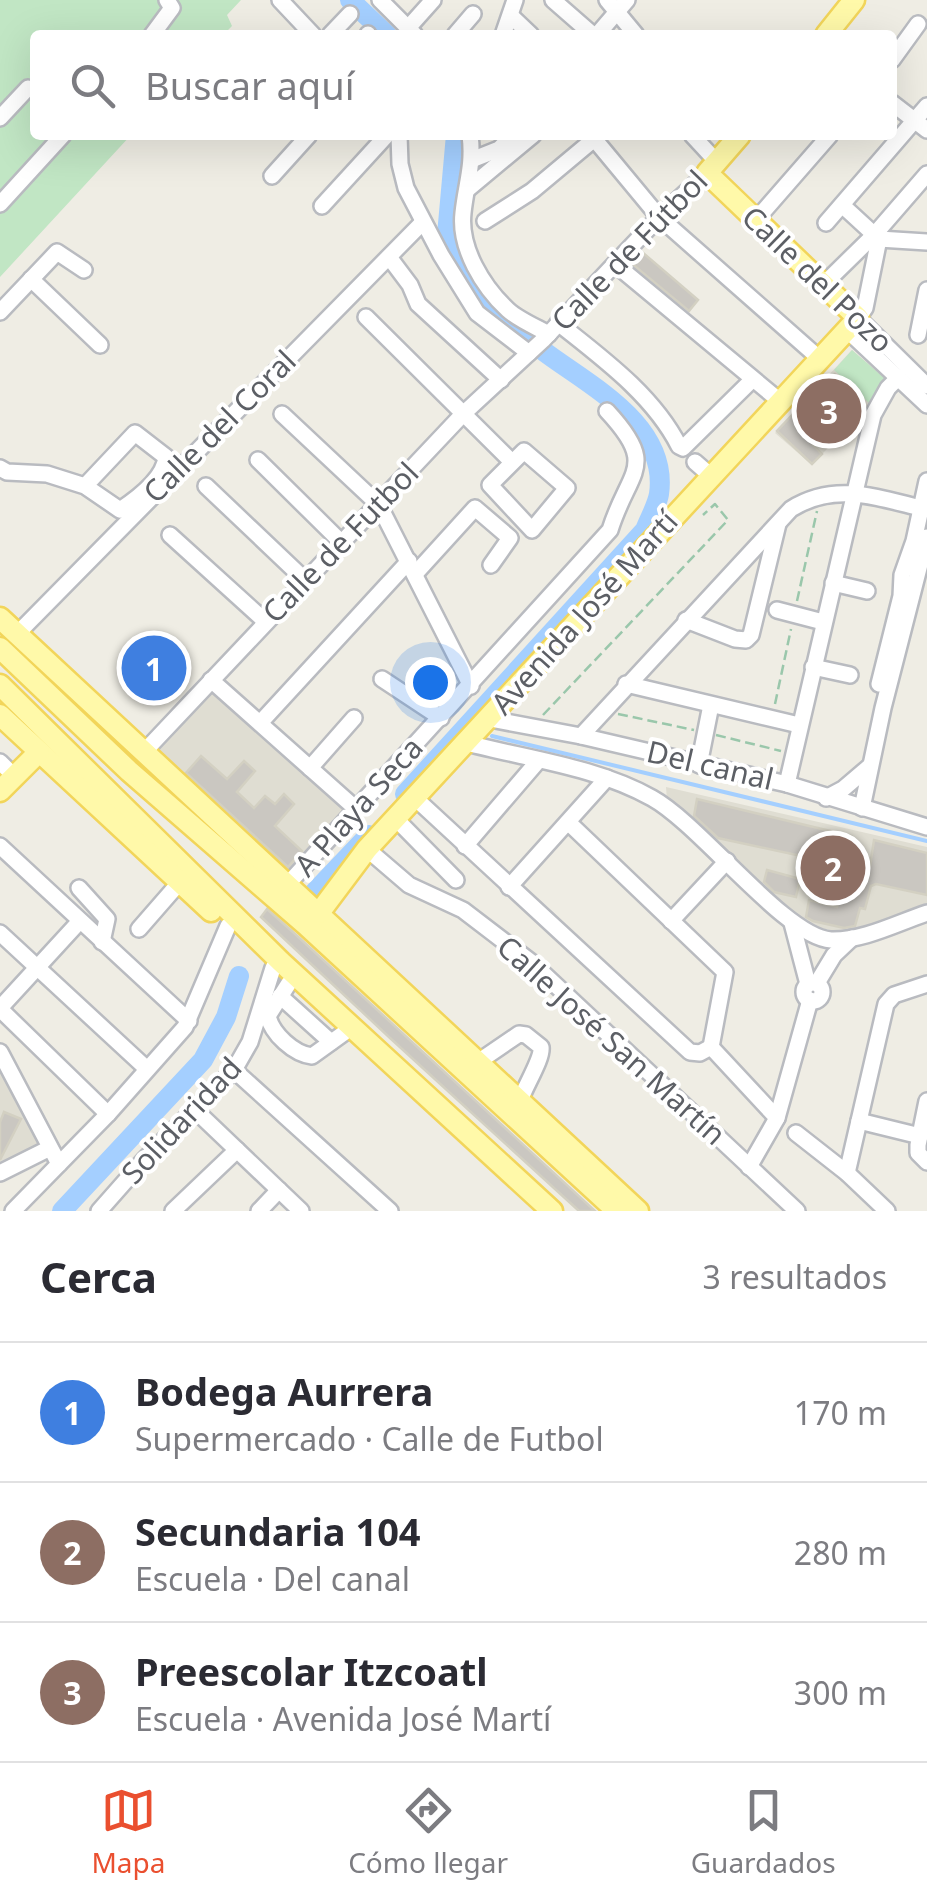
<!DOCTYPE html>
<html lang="es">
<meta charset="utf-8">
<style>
body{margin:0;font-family:"Noto Sans",sans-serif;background:#f7f7f7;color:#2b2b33}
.you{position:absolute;left:430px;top:682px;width:35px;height:35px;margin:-25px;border:8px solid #fff;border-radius:50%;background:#1a73e8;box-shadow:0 0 0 15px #1a73e833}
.badge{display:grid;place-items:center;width:65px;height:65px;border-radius:50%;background:#ea4f2f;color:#fff;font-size:32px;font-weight:700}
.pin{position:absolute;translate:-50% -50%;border:5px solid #fff;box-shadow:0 2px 10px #0006}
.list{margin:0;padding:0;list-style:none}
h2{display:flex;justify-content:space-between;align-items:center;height:130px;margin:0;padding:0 40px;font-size:42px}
h2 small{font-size:32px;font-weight:400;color:#7c7c81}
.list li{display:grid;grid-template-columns:65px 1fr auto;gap:30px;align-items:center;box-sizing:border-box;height:140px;padding:0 40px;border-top:2px solid #e1e1e2}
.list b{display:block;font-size:38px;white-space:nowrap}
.list p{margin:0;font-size:32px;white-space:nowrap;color:#7c7c81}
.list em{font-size:32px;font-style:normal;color:#7c7c81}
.icon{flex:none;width:55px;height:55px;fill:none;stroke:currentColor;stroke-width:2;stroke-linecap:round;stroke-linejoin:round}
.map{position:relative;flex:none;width:927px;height:1211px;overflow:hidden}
.search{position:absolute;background:#fff;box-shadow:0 10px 40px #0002;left:30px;right:30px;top:30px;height:110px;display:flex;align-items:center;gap:25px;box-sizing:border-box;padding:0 35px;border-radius:10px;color:#7c7c81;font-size:38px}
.sheet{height:550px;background:#fff}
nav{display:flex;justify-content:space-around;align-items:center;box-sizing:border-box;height:140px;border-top:2px solid #e1e1e2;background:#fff;font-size:28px;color:#7c7c81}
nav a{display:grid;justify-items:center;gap:5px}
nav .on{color:#ea4f2f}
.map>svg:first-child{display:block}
.education{fill:#dfddd2}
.green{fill:#c1e6c4}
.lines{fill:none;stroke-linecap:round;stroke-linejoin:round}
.stream{stroke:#a4cfff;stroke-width:4}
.river{stroke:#a4cfff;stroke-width:20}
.building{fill:#cac7c1;stroke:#d3d0c2;stroke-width:2.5}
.minor-casing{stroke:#b9bbc0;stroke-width:20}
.major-casing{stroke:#f2d55a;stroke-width:25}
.path{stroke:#9ac7ab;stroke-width:2.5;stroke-dasharray:10 5;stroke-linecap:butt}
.minor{stroke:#fff;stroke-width:15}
.major{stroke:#fff9a9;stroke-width:20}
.labels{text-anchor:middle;stroke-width:8;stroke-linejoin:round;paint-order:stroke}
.street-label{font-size:30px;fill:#5c5f65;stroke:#fff}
</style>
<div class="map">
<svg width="927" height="1211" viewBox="0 0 927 1211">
<rect width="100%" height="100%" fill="#efede4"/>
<g class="education">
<path d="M852 350 889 382 812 465 775 433Z"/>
<path d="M224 678 362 817 288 881 154 752Z"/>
<path d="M666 787 927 847V910L862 935 807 926 792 916 667 800Z"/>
<path d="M0 1065 43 1145 0 1165Z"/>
</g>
<g class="green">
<path d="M0 0H241L227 15 232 26 223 35H35V135H131L0 277Z"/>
<path d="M852 350 889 382 869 403 834 370Z"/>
</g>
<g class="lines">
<path class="stream" d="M492 736 927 841"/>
<g class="river">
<path d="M350 0 387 35"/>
<path d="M456 135 446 246 476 292 526 339"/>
<path d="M405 794 645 530C649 519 657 506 659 494 669 424 588 385 542 350"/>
<path d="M310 897 369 835"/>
<path d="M62 1211 203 1060 226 1017 239 976"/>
</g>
</g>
<g class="building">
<path d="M642 252 698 300 689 311 631 263Z"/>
<path d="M835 374 856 392 825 426 828 429 813 445 822 454 812 464 777 431 810 396 823 409 835 398 823 387Z"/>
<path d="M201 756 227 779 244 761 255 771 237 792 254 808 265 796 275 804 284 794 294 804 275 826 302 851 288 867 186 773Z"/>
<path d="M697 799 851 836 846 860 870 866 874 840 927 853V895L876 884 871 886 865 909 860 908 855 926 844 928 813 921 806 917 809 900 837 907 844 879 813 871 815 859 718 838 694 816Z"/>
<path d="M767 870 800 879 796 897 774 892 764 882Z"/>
<path d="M267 909 294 933 595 1211H579L390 1038 261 917Z"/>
<path d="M4 1112 21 1119 0 1160V1122Z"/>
</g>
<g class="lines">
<g class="minor-casing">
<g id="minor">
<path d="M280 0 313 35"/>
<path d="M380 0 415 35"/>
<path d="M553 0 593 35"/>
<path d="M607 0 636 35"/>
<path d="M511 16 531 35"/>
<path d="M408 28 433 0"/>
<path d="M152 35 172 8 167 0"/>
<path d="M330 35 350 14"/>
<path d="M368 35V34"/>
<path d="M455 35 473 14"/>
<path d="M503 35 515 0"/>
<path d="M597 35 627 0"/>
<path d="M892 60 918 24"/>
<path d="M892 103 927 130"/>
<path d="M0 118 28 88"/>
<path d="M399 135 400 164 406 188 441 255 477 313 529 353"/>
<path d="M470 135C474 165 466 184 463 213 459 248 483 287 508 310 519 320 536 327 549 334"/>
<path d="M591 135 659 217 820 359"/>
<path d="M692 135 717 162"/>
<path d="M474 159 499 149 513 135"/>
<path d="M272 176 309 135"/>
<path d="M468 189 533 135"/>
<path d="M0 204 63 135"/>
<path d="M842 205 879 239 865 308 858 318 927 386"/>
<path d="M322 206 387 135"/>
<path d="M485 221 532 191 599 135"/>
<path d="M755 221 830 135"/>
<path d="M826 223 927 106"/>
<path d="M879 239 927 242"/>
<path d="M389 257 410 285 418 304 501 380"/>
<path d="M615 264 781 402"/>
<path d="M31 279 100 345"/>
<path d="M823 285 875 234 927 174"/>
<path d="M0 312 57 252 84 270"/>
<path d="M366 317 511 461"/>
<path d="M558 323C602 358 653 395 679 446L683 448 752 380"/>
<path d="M847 330 927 405"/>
<path d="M918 335 927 290"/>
<path d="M282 414 379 505 471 686"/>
<path d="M524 451 567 488 532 530 490 485Z"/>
<path d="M258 460 342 543"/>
<path d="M695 462 711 476"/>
<path d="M0 468 7 472 47 474 85 486 120 510C138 498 164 479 166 457L135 433 85 486"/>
<path d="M206 486 306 581"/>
<path d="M170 535 266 622"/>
<path d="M415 574 475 508 510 538 491 565"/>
<path d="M833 583 867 591"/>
<path d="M777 610 823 622"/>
<path d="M686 620 735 639 746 640 751 635 778 524"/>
<path d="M18 633 423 222"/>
<path d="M813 667 850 675"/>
<path d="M382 679 441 718"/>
<path d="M211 680 355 808"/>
<path d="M626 684 799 725"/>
<path d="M879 684 901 596 902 575 914 541 927 481"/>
<path d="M490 719 581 736 787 784 927 827"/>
<path d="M260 723 409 561"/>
<path d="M581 736 791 509C834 482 875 497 921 508"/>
<path d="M467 743C528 759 597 767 652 798 701 825 785 937 831 940 863 941 897 923 927 913"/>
<path d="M144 752 463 414 543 340 659 217 707 173"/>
<path d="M0 762 14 776"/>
<path d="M699 765 711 705"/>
<path d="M310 768 354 718"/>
<path d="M787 784 873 415 888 388 899 377"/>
<path d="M415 798 690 1052 700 1053 711 1047"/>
<path d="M826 798 843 789 870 766"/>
<path d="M862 808 883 708 927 537"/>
<path d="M395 818 456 880"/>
<path d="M569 823 725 972 711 1047"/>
<path d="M0 846 189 1021"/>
<path d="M465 846 538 761"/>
<path d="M367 849 409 885 463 910 531 962 797 1211"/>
<path d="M287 885 610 530C629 469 659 467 607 411"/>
<path d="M509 887 607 778"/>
<path d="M79 888 107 919 102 942"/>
<path d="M671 921 727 861"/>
<path d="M792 923 808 984"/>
<path d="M139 929 180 882"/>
<path d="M0 933 147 1069"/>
<path d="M289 983 268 1016C272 1034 294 1054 312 1056L344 1033"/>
<path d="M817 983 834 955 852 938"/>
<circle cx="813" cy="992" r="9"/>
<path d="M280 996 331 1042"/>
<path d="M0 1008 79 922"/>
<path d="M0 1009 108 1114"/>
<path d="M711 1047 777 1118"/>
<path d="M0 1052 59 1164"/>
<path d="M478 1062 519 1034 526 1035 541 1047C543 1058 525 1086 520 1101"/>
<path d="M234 1070 390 1211"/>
<path d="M927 1101 918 1145V1153L927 1162"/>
<path d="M194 1109 301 1211"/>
<path d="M859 1121 920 1136"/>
<path d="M796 1133 847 1173 887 1211"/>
<path d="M749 1167 777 1118 810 1000"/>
<path d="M0 1173 50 1148"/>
<path d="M847 1173 886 1004 894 995 927 984"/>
<path d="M13 1211 108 1114 185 1027 228 926"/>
<path d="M99 1211 144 1160 234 1070 250 1042 273 968"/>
<path d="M173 1211 237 1150"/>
<path d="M259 1211 279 1190"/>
</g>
</g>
<g class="major-casing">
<g id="major">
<path d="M826 35 854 0"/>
<path d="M0 618 638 1211"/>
<path d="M0 648 129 771 305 924 617 1211"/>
<path d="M0 685 281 962 552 1211"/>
<path d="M0 715 211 911"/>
<path d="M0 791 39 752"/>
<path d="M319 913 367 849 858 318 707 173 740 135"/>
</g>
</g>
<g class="path">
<path d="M797 601 817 511"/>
<path d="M775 704 791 629"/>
<path d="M618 714 694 730"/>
<path d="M543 715 728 520 715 504 703 515"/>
<path d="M716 735 781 751"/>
</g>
<use href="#minor" class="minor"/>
<use href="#major" class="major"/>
</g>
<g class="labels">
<g class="street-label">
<text transform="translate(630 251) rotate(-46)" y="10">Calle de Fútbol</text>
<text transform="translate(817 280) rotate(44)" y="10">Calle del Pozo</text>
<text transform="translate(220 427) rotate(-45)" y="10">Calle del Coral</text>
<text transform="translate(341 543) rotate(-46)" y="10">Calle de Futbol</text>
<text transform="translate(585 613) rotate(-48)" y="10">Avenida José Martí</text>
<text transform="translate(710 766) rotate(13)" y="10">Del canal</text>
<text transform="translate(359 807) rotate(-48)" y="10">A Playa Seca</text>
<text transform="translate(611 1041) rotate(42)" y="10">Calle José San Martín</text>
<text transform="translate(182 1121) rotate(-47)" y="10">Solidaridad</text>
</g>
</g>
</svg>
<div class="you"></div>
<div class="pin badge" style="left:154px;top:668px;background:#3f7fe0">1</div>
<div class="pin badge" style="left:833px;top:868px;background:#8d6e63">2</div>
<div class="pin badge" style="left:829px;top:411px;background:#8d6e63">3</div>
<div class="search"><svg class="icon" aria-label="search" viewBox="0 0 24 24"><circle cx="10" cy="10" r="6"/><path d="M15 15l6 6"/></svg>Buscar aquí</div>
</div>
<section class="sheet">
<h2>Cerca<small>3 resultados</small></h2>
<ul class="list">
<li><span class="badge" style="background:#3f7fe0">1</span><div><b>Bodega Aurrera</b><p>Supermercado · Calle de Futbol</p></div><em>170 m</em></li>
<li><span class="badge" style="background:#8d6e63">2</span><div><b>Secundaria 104</b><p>Escuela · Del canal</p></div><em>280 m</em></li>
<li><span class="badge" style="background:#8d6e63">3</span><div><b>Preescolar Itzcoatl</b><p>Escuela · Avenida José Martí</p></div><em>300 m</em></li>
</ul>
</section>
<nav>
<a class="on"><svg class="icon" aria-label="map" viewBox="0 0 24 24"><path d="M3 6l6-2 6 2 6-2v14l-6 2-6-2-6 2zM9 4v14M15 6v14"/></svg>Mapa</a>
<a><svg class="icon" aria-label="directions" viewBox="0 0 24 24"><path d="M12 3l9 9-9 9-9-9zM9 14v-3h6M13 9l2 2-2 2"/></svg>Cómo llegar</a>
<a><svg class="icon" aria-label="saved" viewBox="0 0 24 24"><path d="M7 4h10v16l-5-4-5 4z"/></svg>Guardados</a>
</nav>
